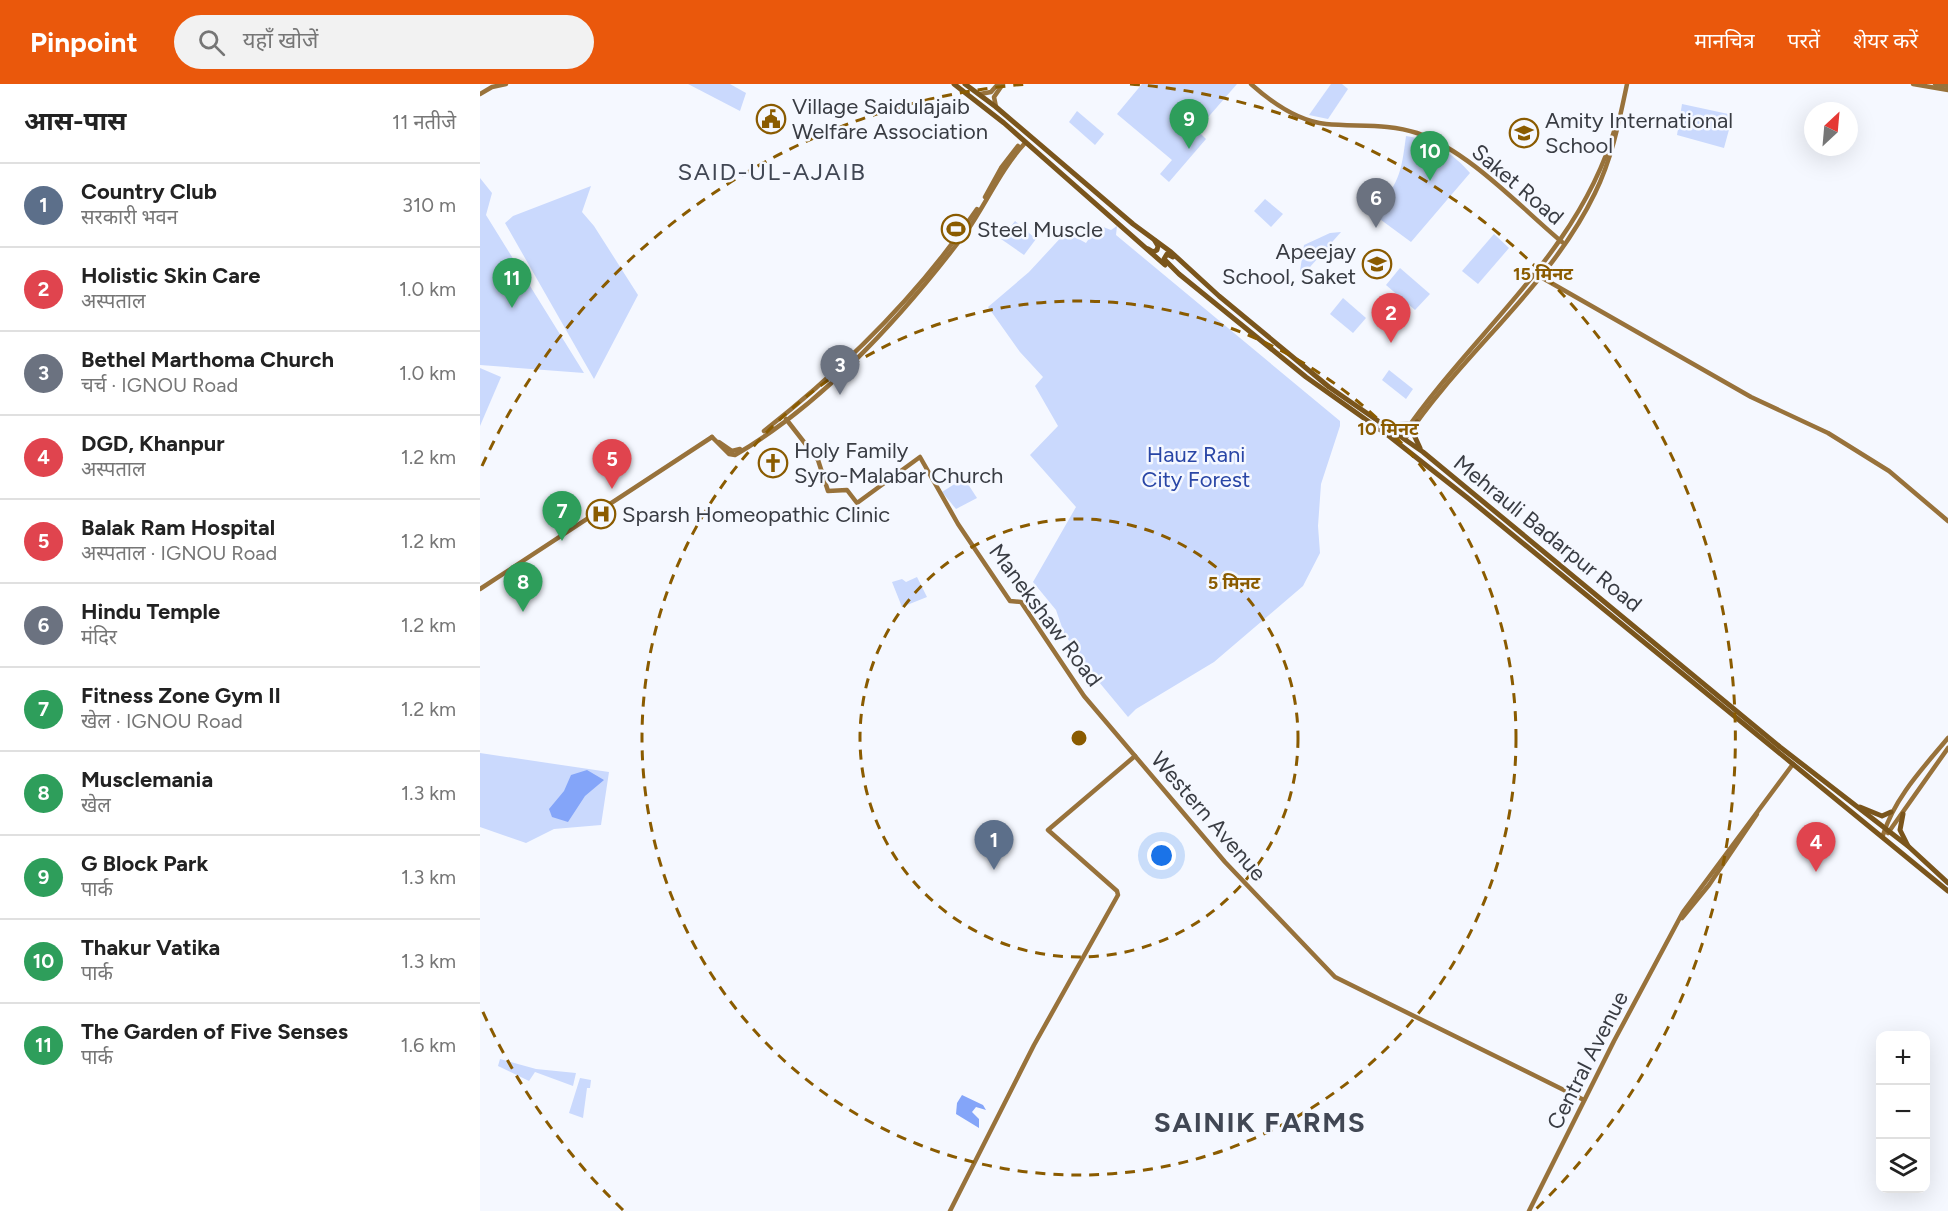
<!DOCTYPE html>
<html lang="hi">
<meta charset="utf-8">
<style>
body{margin:0;font-family:Figtree,"Noto Sans Devanagari",sans-serif;background:#f2f2f2;color:#222}
.controls{position:absolute;right:18px;bottom:18px;display:grid;overflow:hidden;border-radius:12px;box-shadow:0 6px 24px #0002}
.controls button{width:54px;height:54px;display:grid;place-items:center;padding:0;border:0;border-bottom:2px solid #e0e0e0;background:#fff;color:#222;font:30px sans-serif}
.compass{position:absolute;left:1324px;top:18px;width:54px;height:54px;border-radius:50%;background:#fff;box-shadow:0 6px 24px #0002;rotate:26deg}
.you{position:absolute;left:682px;top:772px;width:21px;height:21px;margin:-15px;border:4px solid #fff;border-radius:50%;background:#1a73e8;box-shadow:0 0 0 9px #1a73e833}
.badge{display:grid;place-items:center;width:39px;height:39px;border-radius:50%;background:#ea580c;color:#fff;font-size:20px;font-weight:700}
.pin{position:absolute;translate:-50% -50px;filter:drop-shadow(0 2px 3px #0008)}
.pin::after{content:'';position:absolute;top:32px;width:21px;height:18px;background:inherit;clip-path:polygon(0 0,100% 0,50% 100%)}
.list{margin:0;padding:0;list-style:none}
h2{display:flex;justify-content:space-between;align-items:center;height:78px;margin:0;padding:0 24px;font-size:26px}
h2 small{font-size:20px;font-weight:400;color:#767676}
.list li{display:grid;grid-template-columns:39px 1fr auto;gap:18px;align-items:center;box-sizing:border-box;height:84px;padding:0 24px;border-top:2px solid #e0e0e0}
.list b{display:block;font-size:22px;white-space:nowrap}
.list p{margin:0;font-size:20px;white-space:nowrap;color:#767676}
.list em{font-size:20px;font-style:normal;color:#767676}
.icon{flex:none;width:33px;height:33px;fill:none;stroke:currentColor;stroke-width:2;stroke-linecap:round;stroke-linejoin:round}
.map{position:relative;flex:none;width:1468px;height:1127px;overflow:hidden}
header{display:flex;align-items:center;gap:36px;box-sizing:border-box;height:84px;padding:0 30px;background:#ea580c;color:#fff}
header strong{font-size:28px}
nav{display:flex;gap:33px;margin-inline-start:auto;font-size:21px}
.search{width:420px;height:54px;background:#f2f2f2;display:flex;align-items:center;gap:15px;box-sizing:border-box;padding:0 21px;border-radius:33px;color:#767676;font-size:22px}
main{display:flex}
aside{flex:1;background:#fff}
.map>svg:first-child{display:block}
.green{fill:#cad9fd}
.water{fill:#84a5f9}
.lines{fill:none;stroke-linecap:round;stroke-linejoin:round}
.secondary{stroke:#98723b;stroke-width:4.5}
.primary{stroke:#7a551c;stroke-width:5}
.ring{fill:none;stroke:#8a5b00;stroke-width:3;stroke-dasharray:10 8}
.labels{text-anchor:middle;stroke-width:5;stroke-linejoin:round;paint-order:stroke}
.poi-label{font-size:22px;fill:#393c43;stroke:#f5f8ff;text-anchor:start}
.street-label{font-size:22px;fill:#393c43;stroke:#f5f8ff}
.park-label{font-size:22px;fill:#2946a6;stroke:#f5f8ff}
.neighbourhood-label{font-size:24px;letter-spacing:1.5px;fill:#414754;stroke:#f5f8ff}
.district-label{font-size:28px;font-weight:bold;letter-spacing:1.5px;fill:#414754;stroke:#f5f8ff}
.centre{fill:#8a5b00;stroke:#f5f8ff;stroke-width:3}
.ring-label{font-size:18px;text-anchor:middle;font-weight:bold;fill:#8a5b00;stroke:#f5f8ff;stroke-width:5;stroke-linejoin:round;paint-order:stroke}
</style>
<header>
<strong>Pinpoint</strong>
<div class="search"><svg class="icon" aria-label="search" viewBox="0 0 24 24"><circle cx="10" cy="10" r="6"/><path d="M15 15l6 6"/></svg>यहाँ खोजें</div>
<nav><a>मानचित्र</a><a>परतें</a><a>शेयर करें</a></nav>
</header>
<main>
<aside>
<h2>आस-पास<small>11 नतीजे</small></h2>
<ul class="list">
<li><span class="badge" style="background:#5c6f8a">1</span><div><b>Country Club</b><p>सरकारी भवन</p></div><em>310 m</em></li>
<li><span class="badge" style="background:#e0444e">2</span><div><b>Holistic Skin Care</b><p>अस्पताल</p></div><em>1.0 km</em></li>
<li><span class="badge" style="background:#6b7280">3</span><div><b>Bethel Marthoma Church</b><p>चर्च · IGNOU Road</p></div><em>1.0 km</em></li>
<li><span class="badge" style="background:#e0444e">4</span><div><b>DGD, Khanpur</b><p>अस्पताल</p></div><em>1.2 km</em></li>
<li><span class="badge" style="background:#e0444e">5</span><div><b>Balak Ram Hospital</b><p>अस्पताल · IGNOU Road</p></div><em>1.2 km</em></li>
<li><span class="badge" style="background:#6b7280">6</span><div><b>Hindu Temple</b><p>मंदिर</p></div><em>1.2 km</em></li>
<li><span class="badge" style="background:#2e9e5b">7</span><div><b>Fitness Zone Gym II</b><p>खेल · IGNOU Road</p></div><em>1.2 km</em></li>
<li><span class="badge" style="background:#2e9e5b">8</span><div><b>Musclemania</b><p>खेल</p></div><em>1.3 km</em></li>
<li><span class="badge" style="background:#2e9e5b">9</span><div><b>G Block Park</b><p>पार्क</p></div><em>1.3 km</em></li>
<li><span class="badge" style="background:#2e9e5b">10</span><div><b>Thakur Vatika</b><p>पार्क</p></div><em>1.3 km</em></li>
<li><span class="badge" style="background:#2e9e5b">11</span><div><b>The Garden of Five Senses</b><p>पार्क</p></div><em>1.6 km</em></li>
</ul>
</aside>
<div class="map">
<svg width="1468" height="1127" viewBox="0 0 1468 1127">
<rect width="100%" height="100%" fill="#f5f8ff"/>
<g class="green">
<path d="M208 0H250L266 9 260 27Z"/>
<path d="M662 0H757L717 46 726 55 689 98 680 90 692 76 637 30Z"/>
<path d="M851 0H862L868 5 848 35 829 31Z"/>
<path d="M1202 20 1253 31 1244 64 1197 51Z"/>
<path d="M597 27 624 50 615 61 589 38Z"/>
<path d="M926 52C951 55 974 70 990 89L931 158 893 130C919 99 921 91 926 52Z"/>
<path d="M0 94 12 109 6 131 104 289 0 281Z"/>
<path d="M111 102 102 128 114 142 158 211 114 295 25 139 33 132Z"/>
<path d="M785 115 803 130 791 143 774 127Z"/>
<path d="M535 137 556 155 544 171 521 155Z"/>
<path d="M618 141 631 146 637 142 636 151 860 337V342L841 400 838 442 840 469 823 502 734 578 656 625 648 633 604 580 584 549 576 526 553 498 596 423 550 371 578 342 555 302 563 293 540 268 508 223 549 188 586 148 606 159Z"/>
<path d="M861 148 822 192 820 187 824 161 850 149Z"/>
<path d="M1014 150 1029 164 998 200 982 187Z"/>
<path d="M920 184 950 210 935 226 906 201Z"/>
<path d="M863 214 886 234 873 249 850 230Z"/>
<path d="M0 284 21 293 0 342Z"/>
<path d="M909 286 933 305 926 315 902 296Z"/>
<path d="M484 394 497 414 476 425 462 408Z"/>
<path d="M437 493 447 513 422 523 412 498 422 495 426 498Z"/>
<path d="M0 669 129 688 121 741 74 745 46 759 0 743Z"/>
<path d="M20 975 56 985 96 989 93 1002 55 988 49 997 18 982Z"/>
<path d="M100 994 111 996 110 1004H107L103 1034 89 1029Z"/>
</g>
<g class="water">
<path d="M107 686 124 696 105 712 88 738 72 733 69 725 84 707 91 691Z"/>
<path d="M482 1011 503 1021 506 1026 496 1023 492 1028 499 1035V1044L476 1030 477 1019Z"/>
</g>
<g class="lines">
<g class="secondary">
<path d="M771 0C791 18 818 37 846 40 876 43 908 39 937 49 990 68 1039 122 1082 158"/>
<path d="M1433 0 1468 6"/>
<path d="M1455 0 1468 2"/>
<path d="M0 10 12 3 26 0"/>
<path d="M500 10 511 8 518 0"/>
<path d="M516 23 514 13 523 0"/>
<path d="M505 113 521 84 538 62"/>
<path d="M1059 192 1271 313 1348 349 1409 387 1468 437"/>
<path d="M306 335 338 376 348 407 367 406 377 419 440 373 478 440 530 517 541 518 604 612 655 672 745 778 855 893 1104 1016"/>
<path d="M284 347C363 285 440 209 497 125"/>
<path d="M922 352C992 249 1100 168 1135 44"/>
<path d="M232 353 249 370 255 371C345 319 425 229 487 147 507 118 521 85 545 59"/>
<path d="M925 355C982 269 1070 203 1115 109 1132 74 1139 38 1147 0"/>
<path d="M239 358 252 367 260 365"/>
<path d="M0 505 232 353"/>
<path d="M1408 749 1468 664"/>
<path d="M1403 751C1415 713 1443 684 1468 654"/>
<path d="M1202 834 1229 801 1277 730"/>
<path d="M470 1127 554 961 638 811 637 807 568 746 655 672"/>
<path d="M1049 1127 1134 957 1203 828 1313 680"/>
</g>
<g class="primary">
<path d="M474 0 524 39 685 181"/>
<path d="M485 0 516 23 653 140 691 168 739 212 849 303 943 368 1300 663 1428 762 1468 799"/>
<path d="M668 165 673 168 677 166 678 162 675 157"/>
<path d="M693 173 687 170 684 175 699 190 826 293 909 352 989 415 1468 807"/>
<path d="M937 338 934 351 940 364"/>
<path d="M907 341 930 340"/>
<path d="M1380 723 1402 732 1411 728"/>
<path d="M1423 730 1420 746 1428 762"/>
</g>
</g>
<g class="ring">
<circle cx="599" cy="654" r="219"/>
<circle cx="599" cy="654" r="437"/>
<path d="M143 1126A656 656 0 0 1 2 926M2 382A656 656 0 0 1 548 0M650 0A656 656 0 0 1 1055 1126"/>
</g>
<defs>
<g id="civic-ring" transform="scale(1.5)"><circle r="9.5" fill="#f5f8ff" stroke="#8a5b00" stroke-width="1.5"/><path d="M-.6-6.5H3V-4.5H.6V-3L4-1V1h2V6H-6V1h2V-1L-.6-3ZM-1.2 2.5V6h2.4V2.5Z" fill="#8a5b00"/></g>
<g id="school-ring" transform="scale(1.5)"><circle r="9.5" fill="#f5f8ff" stroke="#8a5b00" stroke-width="1.5"/><path d="M0-5L7-2L0 1L-7-2ZM-4 1L0 2.5L4 1V4Q0 6-4 4Z" fill="#8a5b00"/></g>
<g id="stadium-ring" transform="scale(1.5)"><circle r="9.5" fill="#f5f8ff" stroke="#8a5b00" stroke-width="1.5"/><path d="M0-5a6.5 5 0 1 0 0 10a6.5 5 0 1 0 0-10ZM-3.5-1.8h7v3.6h-7Z" fill="#8a5b00"/></g>
<g id="church-ring" transform="scale(1.5)"><circle r="9.5" fill="#f5f8ff" stroke="#8a5b00" stroke-width="1.5"/><path d="M-1.2-6h2.4v3.5h3.3v2.4h-3.3V6h-2.4V-.1h-3.3v-2.4h3.3Z" fill="#8a5b00"/></g>
<g id="hospital-ring" transform="scale(1.5)"><circle r="9.5" fill="#f5f8ff" stroke="#8a5b00" stroke-width="1.5"/><path d="M-5-5h3v3.5h4V-5h3V5h-3V1.5h-4V5h-3Z" fill="#8a5b00"/></g>
</defs>
<g fill-rule="evenodd">
<use href="#civic-ring" x="291" y="35"/>
<use href="#school-ring" x="1044" y="49"/>
<use href="#stadium-ring" x="476" y="145"/>
<use href="#school-ring" x="897" y="180"/>
<use href="#church-ring" x="293" y="379"/>
<use href="#hospital-ring" x="121" y="430"/>
</g>
<g class="labels">
<g class="poi-label">
<text x="312" y="30">Village Saidulajaib<tspan x="312" dy="25">Welfare Association</tspan></text>
<text x="1065" y="44">Amity International<tspan x="1065" dy="25">School</tspan></text>
<text x="497" y="153">Steel Muscle</text>
<text x="876" y="175" text-anchor="end">Apeejay<tspan x="876" dy="25">School, Saket</tspan></text>
<text x="314" y="374">Holy Family<tspan x="314" dy="25">Syro-Malabar Church</tspan></text>
<text x="142" y="438">Sparsh Homeopathic Clinic</text>
</g>
<g class="street-label">
<text transform="translate(1038 100) rotate(40)" y="8">Saket Road</text>
<text transform="translate(1068 449) rotate(39)" y="8">Mehrauli Badarpur Road</text>
<text transform="translate(566 531) rotate(53)" y="8">Manekshaw Road</text>
<text transform="translate(729 732) rotate(49)" y="8">Western Avenue</text>
<text transform="translate(1107 976) rotate(-63)" y="8">Central Avenue</text>
</g>
<g class="park-label">
<text x="716" y="378">Hauz Rani<tspan x="716" dy="25">City Forest</tspan></text>
</g>
<g class="neighbourhood-label">
<text x="292" y="96">SAID-UL-AJAIB</text>
</g>
<g class="district-label">
<text x="780" y="1048">SAINIK FARMS</text>
</g>
</g>
<circle cx="599" cy="654" r="9" class="centre"/>
<g class="ring-label">
<text x="1063" y="196">15 मिनट</text>
<text x="908" y="351">10 मिनट</text>
<text x="754" y="505">5 मिनट</text>
</g>
</svg>
<div class="controls">
<button>+</button>
<button>−</button>
<button><svg class="icon" aria-label="layers" viewBox="0 0 24 24"><path d="M12 4l9 5-9 5-9-5zM3 14l9 5 9-5"/></svg></button>
</div>
<svg class="compass" viewBox="-18 -18 36 36"><path d="M0-13l5 13h-10z" fill="#e53935"/><path d="M0 13l5-13h-10z" fill="#767676"/></svg>
<div class="you"></div>
<div class="pin badge" style="left:514px;top:786px;background:#5c6f8a">1</div>
<div class="pin badge" style="left:911px;top:259px;background:#e0444e">2</div>
<div class="pin badge" style="left:360px;top:311px;background:#6b7280">3</div>
<div class="pin badge" style="left:1336px;top:788px;background:#e0444e">4</div>
<div class="pin badge" style="left:132px;top:405px;background:#e0444e">5</div>
<div class="pin badge" style="left:896px;top:144px;background:#6b7280">6</div>
<div class="pin badge" style="left:82px;top:457px;background:#2e9e5b">7</div>
<div class="pin badge" style="left:43px;top:528px;background:#2e9e5b">8</div>
<div class="pin badge" style="left:709px;top:65px;background:#2e9e5b">9</div>
<div class="pin badge" style="left:950px;top:97px;background:#2e9e5b">10</div>
<div class="pin badge" style="left:32px;top:224px;background:#2e9e5b">11</div>
</div>
</main>
